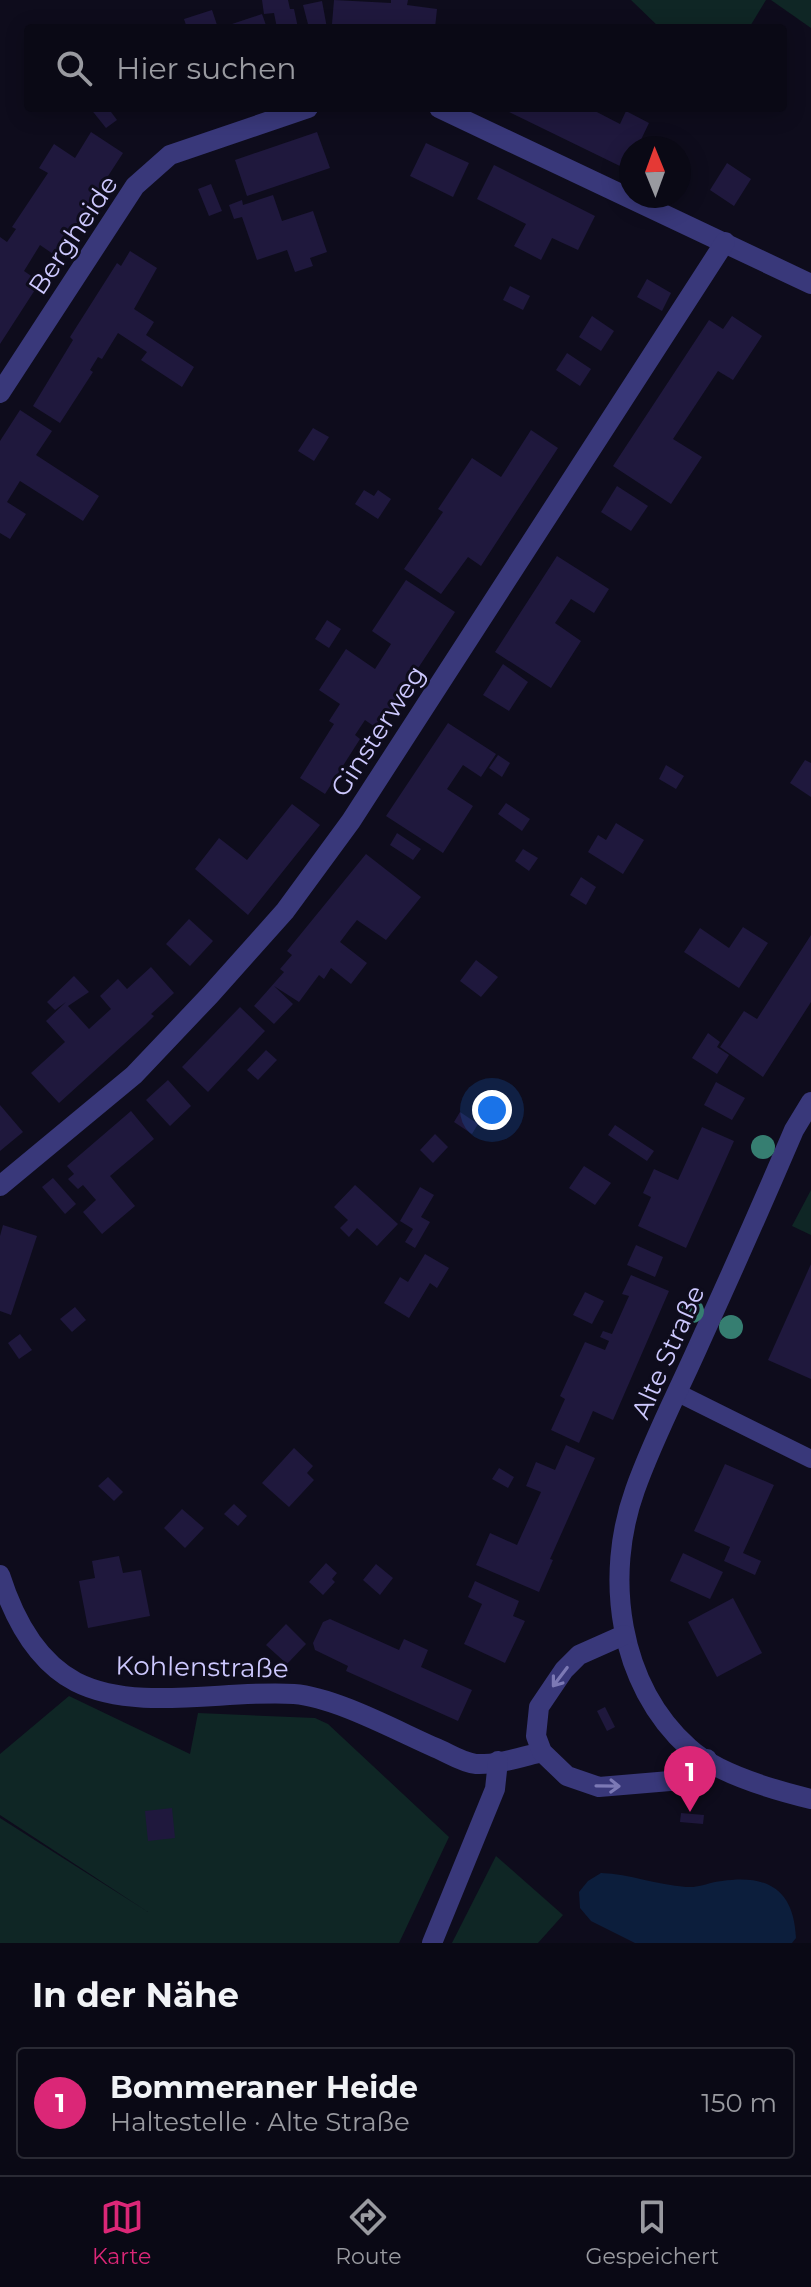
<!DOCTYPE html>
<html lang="de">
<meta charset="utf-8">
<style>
body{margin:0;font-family:Montserrat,sans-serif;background:#13121e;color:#f1f3f6}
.compass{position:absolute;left:619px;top:136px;width:72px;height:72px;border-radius:50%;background:#0a0915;box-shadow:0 4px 20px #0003;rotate:359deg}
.you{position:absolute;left:492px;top:1110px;width:28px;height:28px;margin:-20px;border:6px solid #fff;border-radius:50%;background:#1a73e8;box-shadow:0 0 0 12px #1a73e833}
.badge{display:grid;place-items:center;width:52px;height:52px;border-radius:50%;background:#db2777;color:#fff;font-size:26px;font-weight:700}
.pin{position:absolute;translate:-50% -66px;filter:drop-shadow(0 2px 4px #0008)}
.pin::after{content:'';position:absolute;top:42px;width:28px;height:24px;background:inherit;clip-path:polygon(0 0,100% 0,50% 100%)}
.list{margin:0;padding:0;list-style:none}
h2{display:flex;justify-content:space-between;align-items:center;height:104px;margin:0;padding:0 32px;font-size:34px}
h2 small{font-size:26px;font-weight:400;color:#999aa0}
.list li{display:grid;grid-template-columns:52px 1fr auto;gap:24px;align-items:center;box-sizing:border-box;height:112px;margin:0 16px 16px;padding:0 16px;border:2px solid #2a2a34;border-radius:8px}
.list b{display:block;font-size:30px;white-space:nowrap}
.list p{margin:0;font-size:26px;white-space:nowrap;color:#999aa0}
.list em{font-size:26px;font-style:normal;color:#999aa0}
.icon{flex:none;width:44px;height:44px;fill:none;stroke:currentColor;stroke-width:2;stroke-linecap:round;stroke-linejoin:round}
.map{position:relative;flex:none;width:811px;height:1943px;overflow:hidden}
.search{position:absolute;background:#0a0915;box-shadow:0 4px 20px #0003;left:24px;right:24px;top:24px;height:88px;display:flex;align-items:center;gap:20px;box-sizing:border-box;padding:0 28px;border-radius:8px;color:#999aa0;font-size:30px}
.sheet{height:232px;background:#0a0915}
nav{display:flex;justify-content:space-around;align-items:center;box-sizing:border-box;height:112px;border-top:2px solid #2a2a34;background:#0a0915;font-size:22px;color:#999aa0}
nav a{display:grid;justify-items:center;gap:4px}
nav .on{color:#db2777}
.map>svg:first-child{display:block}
.green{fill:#0f2625}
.water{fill:#0c1e3c}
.building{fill:#1f183d}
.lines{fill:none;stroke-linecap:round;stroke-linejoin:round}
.lane{stroke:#39387a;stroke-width:18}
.street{stroke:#39387a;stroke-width:20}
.tree{fill:#367e71}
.oneway{stroke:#7c79b5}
.labels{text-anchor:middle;stroke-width:6;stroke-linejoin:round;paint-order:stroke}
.street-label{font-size:26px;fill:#cdc8fe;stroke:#0e0c1c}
</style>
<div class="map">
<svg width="811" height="1943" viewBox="0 0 811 1943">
<rect width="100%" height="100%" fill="#0e0c1c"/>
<g class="green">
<path d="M631 0H766L749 28H660Z"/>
<path d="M771 0H811V28Z"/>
<path d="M811 1190V1235L792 1226Z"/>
<path d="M69 1696 190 1754 198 1713 315 1718 328 1724 449 1837 399 1943H0V1818L148 1912 0 1815V1754Z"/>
<path d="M496 1856 563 1915 538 1943H452Z"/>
</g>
<path class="water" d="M601 1873C630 1874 657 1885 686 1887 699 1888 710 1882 722 1881 769 1874 794 1891 796 1938L792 1943H635L591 1921 580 1908 579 1892 588 1881Z"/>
<g class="building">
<path d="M262 0H288L290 9H294L298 28H277L274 13 264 14Z"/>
<path d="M334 0 391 3V0H408L407 5 437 9 435 28H344V25L332 24Z"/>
<path d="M322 1 327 28H309L303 5Z"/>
<path d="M212 10 218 28H187L184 19Z"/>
<path d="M262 14 267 28H223V27Z"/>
<path d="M90 108H108L117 120 106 128Z"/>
<path d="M501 108H594L593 110 620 124 626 111 649 123 637 148H631V159L626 169Z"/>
<path d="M91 132 123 153 56 256 40 245 24 271 40 282 0 344V237L7 242 16 229 12 227 48 173 39 168 54 144 75 158Z"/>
<path d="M317 132 330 168 247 196 235 160Z"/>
<path d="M426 143 469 163 453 197 410 176Z"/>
<path d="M727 163 751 179 734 206 710 190Z"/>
<path d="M494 165 595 216 578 250 552 238 541 260 514 246 526 224 477 199Z"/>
<path d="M211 184 222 211 209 216 198 189Z"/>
<path d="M273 195 282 221 313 211 327 252 310 258 313 266 295 272 287 250 257 260 242 217 234 219 229 205 242 200 243 205Z"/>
<path d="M130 251 157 268 134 309 154 322 146 335 194 367 182 387 141 360 147 352 118 333 102 359 98 357 90 370 93 372 60 423 33 406 73 340 70 337 117 263 121 266Z"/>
<path d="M647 279 671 293 662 311 637 297Z"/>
<path d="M510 286 530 296 523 310 503 300Z"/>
<path d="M592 316 614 331 601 351 579 337Z"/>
<path d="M732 316 762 336 733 380 718 371 673 439 702 457 671 504 613 466 709 320 723 329Z"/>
<path d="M567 353 591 369 580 386 556 370Z"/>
<path d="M20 410 52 431 36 455 99 496 83 521 20 481 7 502 26 514 10 539 0 533V441Z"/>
<path d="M313 428 329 437 314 461 298 451Z"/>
<path d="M531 430 558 448 481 566 468 557 441 594 404 569 443 512 438 509 472 458 501 477Z"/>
<path d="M617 486 648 506 631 531 601 512Z"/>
<path d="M364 490 374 496 378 490 391 499 378 519 355 504Z"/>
<path d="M557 556 609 589 594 613 571 599 555 623 581 641 551 688 495 652Z"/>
<path d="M406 580 455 612 378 729 365 720 355 735 360 739 325 794 300 778 334 724 329 721 340 704 319 690 346 649 375 669 391 644 372 631Z"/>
<path d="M327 620 341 629 329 648 315 639Z"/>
<path d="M503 664 528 682 509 711 483 695Z"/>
<path d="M448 723 496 754 481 777 463 765 447 789 473 806 443 853 386 816Z"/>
<path d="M498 755 510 763 502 777 489 768Z"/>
<path d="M805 760 811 763V797L790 783Z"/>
<path d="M666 765 684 776 676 789 659 779Z"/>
<path d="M506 803 530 819 522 831 498 814Z"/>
<path d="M292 804 320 825 248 915 195 869 219 838 247 860Z"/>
<path d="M616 823 644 840 623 874 588 852 598 835 606 840Z"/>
<path d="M397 833 421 849 413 860 390 845Z"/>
<path d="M523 849 538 858 529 871 515 861Z"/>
<path d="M366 854 421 897 386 940 357 920 349 930 340 942 367 963 351 984 331 968 324 979 319 975 299 1002 274 986 293 1004 274 1024 254 1006 284 972 280 969 292 955 287 951 291 946Z"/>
<path d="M581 877 596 887 586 905 570 895Z"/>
<path d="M189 919 213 941 190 966 166 944Z"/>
<path d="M743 927 768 943 739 988 684 952 700 928 729 948Z"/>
<path d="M811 935V1002L763 1077 720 1047 744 1011 757 1019Z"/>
<path d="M476 960 498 977 481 997 460 981Z"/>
<path d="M151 967 174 993 151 1014 154 1016 145 1025 59 1103 31 1073 65 1042 46 1021 66 1002 55 1010 47 1002 74 976 89 992 68 1006 89 1029 111 1009 100 996 118 979 127 989Z"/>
<path d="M240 1007 265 1031 208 1092 182 1067Z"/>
<path d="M708 1033 720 1042 717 1047 729 1055 717 1074 692 1058Z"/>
<path d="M266 1050 277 1060 258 1080 247 1070Z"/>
<path d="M168 1080 191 1106 170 1126 146 1100Z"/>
<path d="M716 1082 745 1098 732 1120 704 1105Z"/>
<path d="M0 1105 23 1132 0 1151Z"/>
<path d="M131 1111 154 1139 110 1176 135 1206 102 1234 83 1212 96 1200 83 1185 78 1189 68 1179 74 1174 67 1166Z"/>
<path d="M460 1112 478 1124 472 1134 454 1122Z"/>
<path d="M615 1125 654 1151 647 1161 608 1135Z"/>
<path d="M702 1127 734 1141 686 1248 638 1226 651 1197 643 1193 654 1169 678 1180Z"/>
<path d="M435 1134 448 1147 433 1163 420 1150Z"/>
<path d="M584 1166 611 1183 595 1205 569 1188Z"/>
<path d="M53 1178 76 1204 65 1214 42 1187Z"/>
<path d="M355 1185 398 1224 377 1246 357 1228 349 1237 340 1228 348 1220 334 1207Z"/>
<path d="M420 1187 434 1195 421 1217 430 1222 415 1248 405 1242 413 1229 400 1221Z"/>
<path d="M3 1225 37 1236 11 1315 0 1311V1236Z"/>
<path d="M636 1245 663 1257 655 1277 627 1265Z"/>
<path d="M425 1254 449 1268 437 1288 430 1283 409 1318 384 1303 400 1277 408 1282Z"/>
<path d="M811 1264V1379L768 1360Z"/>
<path d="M631 1275 669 1291 613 1420 593 1411 579 1443 551 1430 565 1399 560 1396 585 1342 605 1350 609 1341 600 1337 603 1331 612 1334 629 1296 622 1294Z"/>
<path d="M585 1292 604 1301 592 1324 573 1315Z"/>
<path d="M75 1307 86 1320 72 1332 60 1319Z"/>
<path d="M20 1334 32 1350 19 1359 8 1343Z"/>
<path d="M566 1445 595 1458 550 1559 553 1560 539 1592 476 1565 490 1533 517 1545 541 1492 526 1486 536 1462 555 1470Z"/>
<path d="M294 1448 313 1466 307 1473 314 1480 289 1507 262 1483Z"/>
<path d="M725 1464 774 1485 743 1553 761 1561 755 1575 724 1561 730 1547 694 1531Z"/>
<path d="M499 1468 514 1477 508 1488 492 1479Z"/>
<path d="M108 1477 123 1492 114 1501 98 1486Z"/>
<path d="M234 1504 247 1516 238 1526 224 1514Z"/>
<path d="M182 1509 204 1528 185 1548 164 1528Z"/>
<path d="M683 1553 723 1572 710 1599 670 1581Z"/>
<path d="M119 1556 123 1573 141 1570 150 1616 88 1628 79 1581 95 1578 92 1561Z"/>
<path d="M326 1563 337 1573 332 1579 335 1582 323 1595 309 1582Z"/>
<path d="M376 1564 393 1578 380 1595 363 1580Z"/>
<path d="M475 1581 519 1601 513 1616 525 1621 505 1663 464 1644 482 1604 468 1597Z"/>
<path d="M733 1598 762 1653 717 1677 688 1622Z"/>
<path d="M330 1619 399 1650 404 1639 428 1650 421 1667 472 1690 458 1721 346 1671 348 1666 315 1650 313 1643 323 1622Z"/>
<path d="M286 1624 306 1644 287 1664 266 1645Z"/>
<path d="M605 1707 615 1727 607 1731 597 1711Z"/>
<path d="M172 1808 175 1838 148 1841 145 1811Z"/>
<path d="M681 1813 704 1815 703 1824 680 1822Z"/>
</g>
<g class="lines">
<path class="lane" d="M678 1393 811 1459"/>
<g class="street">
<path d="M439 108 811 284"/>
<path d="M0 393 135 186 170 155 308 108"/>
<path d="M811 1102 794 1130C764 1200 733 1270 701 1340 679 1390 653 1439 635 1490 604 1576 618 1684 689 1748 717 1774 774 1790 811 1799"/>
<path d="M0 1186 134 1075 210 995 285 911 351 821 725 242"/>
<path d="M0 1575C13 1616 36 1661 76 1682 137 1713 227 1689 294 1694 335 1697 397 1731 436 1748 448 1753 463 1763 476 1764 497 1765 521 1757 542 1752"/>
<path d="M624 1635 579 1655 564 1670 539 1707 536 1736 542 1752 567 1776 599 1787 670 1781 690 1776 707 1759"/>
<path d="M432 1943 495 1789 498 1761"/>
</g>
</g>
<g class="tree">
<circle cx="763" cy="1147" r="12"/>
<circle cx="692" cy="1311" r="12"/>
<circle cx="731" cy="1327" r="12"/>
</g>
<defs><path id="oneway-shaft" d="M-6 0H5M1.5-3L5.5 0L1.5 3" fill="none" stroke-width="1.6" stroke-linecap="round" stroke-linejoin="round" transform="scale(2)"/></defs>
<g class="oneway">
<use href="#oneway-shaft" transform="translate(560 1677) rotate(127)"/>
<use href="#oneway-shaft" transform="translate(608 1786) rotate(1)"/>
</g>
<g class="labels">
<g class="street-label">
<text transform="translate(73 235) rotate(-56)" y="9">Bergheide</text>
<text transform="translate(378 731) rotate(-57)" y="9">Ginsterweg</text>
<text transform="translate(668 1352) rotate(-66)" y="9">Alte Straße</text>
<text transform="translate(202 1667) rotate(1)" y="9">Kohlenstraße</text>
</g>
</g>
</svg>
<svg class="compass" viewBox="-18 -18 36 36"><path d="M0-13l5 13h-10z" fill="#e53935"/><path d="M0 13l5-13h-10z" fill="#999aa0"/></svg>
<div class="you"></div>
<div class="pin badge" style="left:690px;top:1812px">1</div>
<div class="search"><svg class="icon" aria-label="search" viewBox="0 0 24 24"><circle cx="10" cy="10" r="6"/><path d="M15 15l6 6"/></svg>Hier suchen</div>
</div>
<section class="sheet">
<h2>In der Nähe<small></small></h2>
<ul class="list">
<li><span class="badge">1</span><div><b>Bommeraner Heide</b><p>Haltestelle · Alte Straße</p></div><em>150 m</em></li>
</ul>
</section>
<nav>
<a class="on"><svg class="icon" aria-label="map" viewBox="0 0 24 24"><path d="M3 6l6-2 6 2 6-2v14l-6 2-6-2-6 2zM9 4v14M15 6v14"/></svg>Karte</a>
<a><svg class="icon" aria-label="directions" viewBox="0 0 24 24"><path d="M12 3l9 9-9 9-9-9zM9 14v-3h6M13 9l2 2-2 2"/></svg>Route</a>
<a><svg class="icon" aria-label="saved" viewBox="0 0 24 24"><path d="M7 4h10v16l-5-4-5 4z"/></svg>Gespeichert</a>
</nav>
